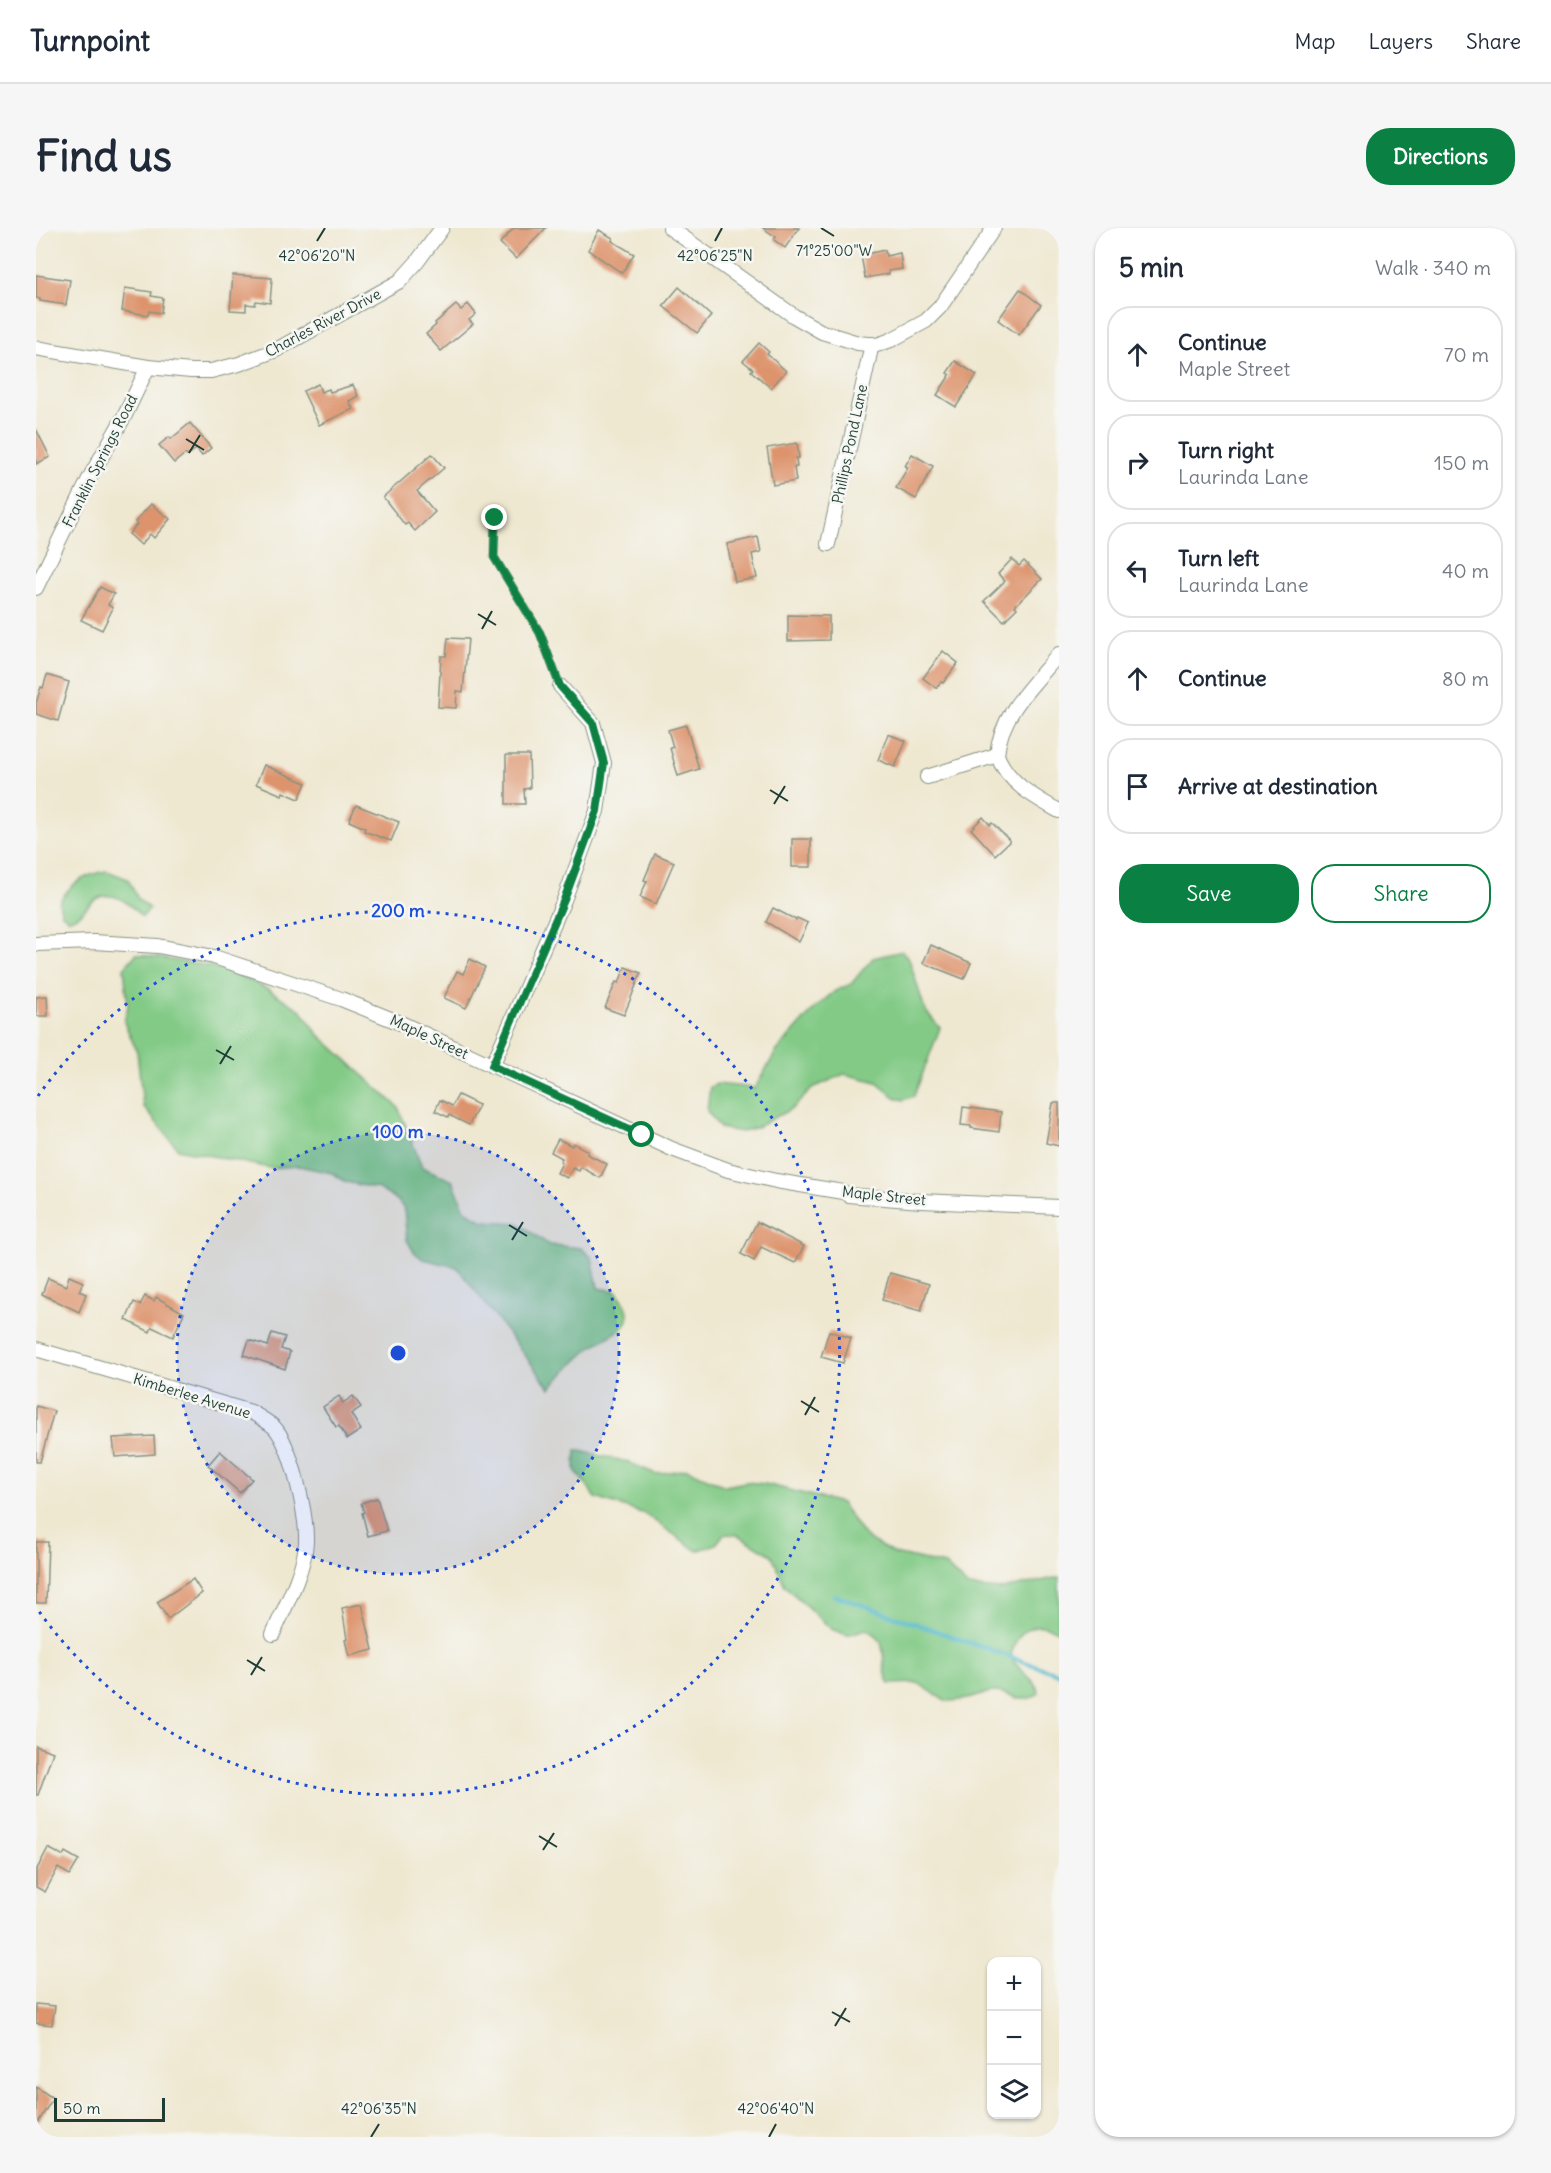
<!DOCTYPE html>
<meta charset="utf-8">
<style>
body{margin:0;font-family:Delius,sans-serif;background:#f6f6f7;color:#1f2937}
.controls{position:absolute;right:18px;bottom:18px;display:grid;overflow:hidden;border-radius:12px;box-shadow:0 2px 4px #0004}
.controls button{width:54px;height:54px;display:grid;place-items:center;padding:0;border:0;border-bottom:2px solid #e0e1e3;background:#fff;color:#1f2937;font:30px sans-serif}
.scale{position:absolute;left:18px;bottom:15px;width:111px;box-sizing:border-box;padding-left:6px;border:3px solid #1f3d34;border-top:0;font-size:16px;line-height:21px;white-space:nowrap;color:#1f3d34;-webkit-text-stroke:4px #f6f6f2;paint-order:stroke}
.stop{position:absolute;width:18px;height:18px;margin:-14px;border:4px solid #0b8043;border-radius:50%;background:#fff}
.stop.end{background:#0b8043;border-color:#fff;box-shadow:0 2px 6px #0008}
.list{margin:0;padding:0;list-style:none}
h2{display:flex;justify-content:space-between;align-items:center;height:78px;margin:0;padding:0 24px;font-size:26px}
h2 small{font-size:20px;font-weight:400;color:#747a83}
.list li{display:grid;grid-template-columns:39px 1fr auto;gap:18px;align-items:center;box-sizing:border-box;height:96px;margin:0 12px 12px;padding:0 12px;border:2px solid #e0e1e3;border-radius:24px}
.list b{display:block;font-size:22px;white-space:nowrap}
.list p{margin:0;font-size:20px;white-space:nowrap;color:#747a83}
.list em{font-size:20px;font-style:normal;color:#747a83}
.actions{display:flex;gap:12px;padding:18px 24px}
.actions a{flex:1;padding:14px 0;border:2px solid #0b8043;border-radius:24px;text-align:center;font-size:21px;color:#0b8043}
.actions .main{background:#0b8043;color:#fff}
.icon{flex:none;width:33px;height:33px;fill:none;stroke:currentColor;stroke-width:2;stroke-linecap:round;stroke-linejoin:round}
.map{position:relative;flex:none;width:1023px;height:1909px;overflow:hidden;border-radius:24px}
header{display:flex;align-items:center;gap:36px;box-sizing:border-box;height:84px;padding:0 30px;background:#fff;border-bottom:2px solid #e0e1e3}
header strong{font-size:28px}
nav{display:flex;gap:33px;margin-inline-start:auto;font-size:21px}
.intro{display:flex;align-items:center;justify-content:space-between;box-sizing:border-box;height:144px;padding:0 36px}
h1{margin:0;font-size:42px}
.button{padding:15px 27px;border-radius:24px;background:#0b8043;color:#fff;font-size:21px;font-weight:700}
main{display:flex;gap:36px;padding:0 36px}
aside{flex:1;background:#fff;border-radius:24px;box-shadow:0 2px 4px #0004}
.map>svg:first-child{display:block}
.green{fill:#82ca86;stroke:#50845d;stroke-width:1.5}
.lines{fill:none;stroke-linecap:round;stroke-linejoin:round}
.stream{stroke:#4eb7cb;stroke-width:4.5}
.building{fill:#dd936c}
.lane-casing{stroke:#879282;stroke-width:9}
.street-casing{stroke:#879282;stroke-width:16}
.lane{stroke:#fff;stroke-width:7}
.street{stroke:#fff;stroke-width:14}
.route{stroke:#0b8043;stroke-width:8}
.ticks{fill:none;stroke:#1f3d34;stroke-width:2}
.ring{fill:none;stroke:#1d4ed8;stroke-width:3;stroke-dasharray:3 6}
.labels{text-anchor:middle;stroke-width:5;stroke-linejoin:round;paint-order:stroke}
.street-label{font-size:15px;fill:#1f3d34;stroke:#f6f6f2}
.ticks-label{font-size:15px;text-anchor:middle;fill:#1f3d34;stroke:#f6f6f2;stroke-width:5;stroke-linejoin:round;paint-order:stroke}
.centre{fill:#1d4ed8;stroke:#f6f6f2;stroke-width:3}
.ring-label{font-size:18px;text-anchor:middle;font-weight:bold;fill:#1d4ed8;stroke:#f6f6f2;stroke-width:5;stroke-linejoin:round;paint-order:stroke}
</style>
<header>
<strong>Turnpoint</strong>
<nav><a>Map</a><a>Layers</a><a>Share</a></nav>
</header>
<div class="intro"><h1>Find us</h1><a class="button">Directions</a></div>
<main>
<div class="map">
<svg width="1023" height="1909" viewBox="0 0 1023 1909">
<rect width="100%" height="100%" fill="#f6f6f2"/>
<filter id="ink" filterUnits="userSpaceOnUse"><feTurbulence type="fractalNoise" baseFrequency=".0167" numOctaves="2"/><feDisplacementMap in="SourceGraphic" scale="12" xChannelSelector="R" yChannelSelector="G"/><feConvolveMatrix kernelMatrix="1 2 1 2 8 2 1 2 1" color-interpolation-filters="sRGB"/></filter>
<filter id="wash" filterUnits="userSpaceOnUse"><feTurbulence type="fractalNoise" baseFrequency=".008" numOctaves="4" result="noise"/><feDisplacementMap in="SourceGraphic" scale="24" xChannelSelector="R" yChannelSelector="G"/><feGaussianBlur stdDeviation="1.35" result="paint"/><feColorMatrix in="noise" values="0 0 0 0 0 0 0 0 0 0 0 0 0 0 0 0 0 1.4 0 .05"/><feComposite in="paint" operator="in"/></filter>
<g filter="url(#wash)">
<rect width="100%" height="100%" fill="#efe8d1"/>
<g class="green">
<path d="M71 643 92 651 102 671 114 681 106 689C95 678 81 663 64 669 51 674 47 689 32 691L26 686 23 675C33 656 50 646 71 643Z"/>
<path d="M866 723 873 731 889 782 904 800 878 868 867 872 859 869 841 854 808 846 777 860 757 880 721 899 706 904 684 900 671 883 674 859 681 856 719 860 740 824 779 780 799 763 815 756 837 730Z"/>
<path d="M100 726 191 741 233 762 265 782 281 805 362 879 386 939 417 953 429 982 447 993 482 995 513 1017 545 1020 556 1030 562 1060 580 1063C613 1102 573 1103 551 1123 538 1134 526 1147 514 1160L421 1039 387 1031 378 1024 371 1012 368 981 362 973 343 961 310 954 296 945 263 938 234 940 142 921 107 878 101 824 88 794 92 778 88 740Z"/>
<path d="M540 1222 592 1234 620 1246 651 1241 689 1258 710 1254 729 1256 805 1275 829 1309 858 1326 909 1337 932 1359 963 1362 1023 1349V1404C998 1390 981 1401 975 1428 981 1444 999 1448 1003 1465 984 1480 977 1463 957 1464 950 1464 945 1468 939 1469 929 1472 919 1473 909 1473L882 1455 854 1456C841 1436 857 1412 830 1401L811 1407 795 1401 749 1358 736 1327 702 1307 688 1306 680 1316 661 1323 609 1286 560 1270 539 1242Z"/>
</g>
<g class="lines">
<path class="stream" d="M798 1367 1023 1446"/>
</g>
<g id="blocks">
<g class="building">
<path d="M478 0H510L480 31 464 15Z"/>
<path d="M727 0H763L749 20 738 12 740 9Z"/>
<path d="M563 2 577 10 576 13 598 26 586 45 552 22Z"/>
<path d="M849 22 850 28 864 25 866 41 852 43 853 46 829 50 825 27Z"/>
<path d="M0 47 34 52 30 77 4 73V71L0 70Z"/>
<path d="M197 47 236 50 234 75 220 73 219 77 210 76V83L194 82Z"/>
<path d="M643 59 675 88 661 105 627 78Z"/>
<path d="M89 60 116 64 115 68 127 70 125 85 113 83 112 87 86 83Z"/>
<path d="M984 61 1005 77 983 107 962 92Z"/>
<path d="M432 76 440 86 433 92 437 96 405 123 390 106 400 97 399 95 420 77 425 82Z"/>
<path d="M723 115 733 124 731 126 750 143 735 160 715 143 717 141 707 133Z"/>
<path d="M919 133 941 147 920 179 901 167 914 147 911 145Z"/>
<path d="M282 156 285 164 293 161 294 164 317 157 322 168 313 173 317 181 283 197 267 163Z"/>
<path d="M154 195 175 220 166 228 160 221 151 228 149 226 138 235 123 217 133 209 135 211Z"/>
<path d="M0 201 14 229 0 236Z"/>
<path d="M761 215 763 230H760L761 239H758L760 253 737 257 731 220Z"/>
<path d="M396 226 408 240 381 263 399 284 379 303 372 295 369 297 347 269Z"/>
<path d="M876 226 897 238 880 271 860 260 872 239 869 238Z"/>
<path d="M115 276 134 291 118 310 114 306 105 317 93 306 101 296 99 294Z"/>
<path d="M722 309 725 324 716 326 721 350 699 354 691 316Z"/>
<path d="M976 331 983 338 988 333 1006 351 979 378 981 380 968 393 948 373 969 353 962 346Z"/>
<path d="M64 359 78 366 72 377 77 380 66 402 45 392Z"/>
<path d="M752 387 793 388V412L752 413Z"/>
<path d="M412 410 432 411 427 464 421 463 420 480 402 479 405 428H410Z"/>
<path d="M907 423 922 435 907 455 905 454 900 460 887 450Z"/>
<path d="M11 447 33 454 22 493 0 486V475L5 459 7 460Z"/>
<path d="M650 497 663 541 642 548 634 520 637 519 632 502Z"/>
<path d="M852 506 870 513 859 539 842 532Z"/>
<path d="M470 527H493L494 560 488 561 489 576H470Z"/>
<path d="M228 537 270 555 263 571 247 564 246 567 220 556Z"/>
<path d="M320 577 363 594 355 613 328 603 329 600 313 593Z"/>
<path d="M947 589 954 597 956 595 974 613 959 627 935 601Z"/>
<rect x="756" y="611" width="19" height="28"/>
<path d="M619 626 638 634 620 676 604 669 611 653 608 652Z"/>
<path d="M737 680 760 692 761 690 772 695 763 714 730 694Z"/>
<path d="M895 717 935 735 928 751 887 735Z"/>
<path d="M434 731 449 739 430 780 408 770 421 743 427 746Z"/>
<path d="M589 739 605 745 588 787 569 780 580 754 583 755Z"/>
<path d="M11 768 12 788H0V769Z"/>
<path d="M422 867 443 877 433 897 413 887 412 889 399 883 404 872 416 878Z"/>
<path d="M1017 875H1023V918L1010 915Z"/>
<path d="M927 879 965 884 963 904 935 900V898L925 897Z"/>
<path d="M522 911 536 918 537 915 552 923 551 926 571 936 564 950 545 939 543 943 537 940 531 950 521 945 526 935 524 934 526 930 515 924Z"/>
<path d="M721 994 768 1018 759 1035 725 1019 718 1033 705 1026Z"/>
<path d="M854 1045 893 1056 885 1083 846 1072Z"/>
<path d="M33 1048 47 1054 43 1063 50 1066 43 1084 6 1066 12 1050 30 1058Z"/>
<path d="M109 1068 118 1073 120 1069 148 1085 137 1109 116 1099 114 1104 90 1092 98 1074 104 1077Z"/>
<path d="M793 1103 815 1110 807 1135 785 1129Z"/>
<path d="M236 1105 249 1109 245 1121 254 1124 249 1141 208 1127 213 1112 232 1118Z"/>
<path d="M303 1168 307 1175 317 1168 325 1179 315 1186 325 1202 311 1211 303 1198 300 1199 287 1179Z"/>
<path d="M0 1178 18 1183 4 1234H0Z"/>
<path d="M118 1208 119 1226 79 1229 77 1210Z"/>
<path d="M184 1223 216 1251 204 1265 172 1237Z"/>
<path d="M341 1270 351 1303 332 1308 326 1285 328 1284 325 1275Z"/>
<path d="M0 1314H12L10 1375H0Z"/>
<path d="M157 1351 166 1365 132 1391 121 1374Z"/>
<path d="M326 1376 337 1422 313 1428 309 1412 311 1411 306 1380Z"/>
<path d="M0 1518 17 1524 2 1567H0Z"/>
<path d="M12 1620 27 1628 29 1624 43 1632 34 1647 22 1640 9 1664 0 1659V1643Z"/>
<path d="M0 1776 19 1778 16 1797 0 1795Z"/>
<path d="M0 1859 17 1870 0 1898Z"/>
</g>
</g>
</g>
<g filter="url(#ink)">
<use href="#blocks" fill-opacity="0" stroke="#879282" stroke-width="1.5"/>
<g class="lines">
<g class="lane-casing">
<path id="lane" d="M459 290 458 329 504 405 524 458"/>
</g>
<g class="street-casing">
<g id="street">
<path d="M634 0 758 88 786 104 822 115 841 117 855 112 890 93 904 79 958 0"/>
<path d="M0 120 112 139 155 143H175L203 136 240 122 364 53 381 34 406 0"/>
<path d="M792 316 836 116"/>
<path d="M0 360 54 249 89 187 112 139"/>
<path d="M961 527C972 555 998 569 1023 583"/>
<path d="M891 549 961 527C964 486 998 456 1023 426"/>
<path d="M0 716 58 714 122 718 178 729 305 771 367 796 636 921 692 942 740 953 807 964 812 967 885 973 1023 979"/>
<path d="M456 838 528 672 561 583 568 535 557 495 524 458"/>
<path d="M0 1121 215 1184C222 1188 231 1193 238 1199 256 1218 271 1288 270 1314 269 1341 248 1381 237 1406"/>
</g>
</g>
<use href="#lane" class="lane"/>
<use href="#street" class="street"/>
</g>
</g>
<g class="lines" filter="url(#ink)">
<path class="route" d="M459 290 458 329 504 405 524 458 557 495 568 535 561 583 528 672 456 838 606 907"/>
</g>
<path class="ticks" d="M785 0 798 8M281 13 289 0M679 13 686 0M150 211 168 222M153 225 164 207M442 386 460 397M446 401 456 383M734 562 752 573M738 576 749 558M180 822 198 832M184 836 195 818M473 997 491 1008M476 1012 487 994M765 1173 783 1184M769 1187 779 1169M211 1432 229 1443M215 1447 226 1429M503 1608 521 1619M507 1622 518 1605M796 1784 814 1794M799 1798 810 1780M335 1909 343 1896M733 1909 740 1896"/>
<circle cx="362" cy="1125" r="221" fill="#1d4ed8" fill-opacity=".12"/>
<g class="ring">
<circle cx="362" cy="1125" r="221"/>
<path d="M2 868A442 442 0 1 1 2 1382"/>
</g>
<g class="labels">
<g class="street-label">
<text transform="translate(287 95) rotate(-28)" y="5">Charles River Drive</text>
<text transform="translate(814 216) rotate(-78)" y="5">Phillips Pond Lane</text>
<text transform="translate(64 233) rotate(-63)" y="5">Franklin Springs Road</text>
<text transform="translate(393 809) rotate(25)" y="5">Maple Street</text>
<text transform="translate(848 968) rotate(6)" y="5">Maple Street</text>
<text transform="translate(156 1168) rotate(17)" y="5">Kimberlee Avenue</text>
</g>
</g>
<g class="ticks-label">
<text x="798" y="28">71°25'00"W</text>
<text x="679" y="33">42°06'25"N</text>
<text x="281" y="33">42°06'20"N</text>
<text x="343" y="1886">42°06'35"N</text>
<text x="740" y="1886">42°06'40"N</text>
</g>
<circle cx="362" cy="1125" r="9" class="centre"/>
<g class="ring-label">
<text x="362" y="689">200 m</text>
<text x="362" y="910">100 m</text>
</g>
</svg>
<div class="controls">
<button>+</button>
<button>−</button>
<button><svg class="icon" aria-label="layers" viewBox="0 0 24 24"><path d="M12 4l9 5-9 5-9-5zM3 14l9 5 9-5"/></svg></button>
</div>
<div class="scale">50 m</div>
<div class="stop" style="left:606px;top:907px"></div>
<div class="stop end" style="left:459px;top:290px"></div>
</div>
<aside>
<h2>5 min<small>Walk · 340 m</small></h2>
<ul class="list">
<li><svg class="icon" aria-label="ahead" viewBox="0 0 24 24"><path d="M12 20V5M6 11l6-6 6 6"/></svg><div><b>Continue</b><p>Maple Street</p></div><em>70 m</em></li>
<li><svg class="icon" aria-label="right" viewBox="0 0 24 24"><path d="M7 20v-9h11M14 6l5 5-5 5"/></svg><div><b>Turn right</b><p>Laurinda Lane</p></div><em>150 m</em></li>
<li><svg class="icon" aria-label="left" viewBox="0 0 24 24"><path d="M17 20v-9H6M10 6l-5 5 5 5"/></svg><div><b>Turn left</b><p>Laurinda Lane</p></div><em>40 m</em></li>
<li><svg class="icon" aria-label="ahead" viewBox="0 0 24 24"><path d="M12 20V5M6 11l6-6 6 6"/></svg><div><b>Continue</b></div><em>80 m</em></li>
<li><svg class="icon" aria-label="arrive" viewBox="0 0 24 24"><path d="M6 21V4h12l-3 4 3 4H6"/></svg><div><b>Arrive at destination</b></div></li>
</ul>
<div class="actions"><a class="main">Save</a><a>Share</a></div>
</aside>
</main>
